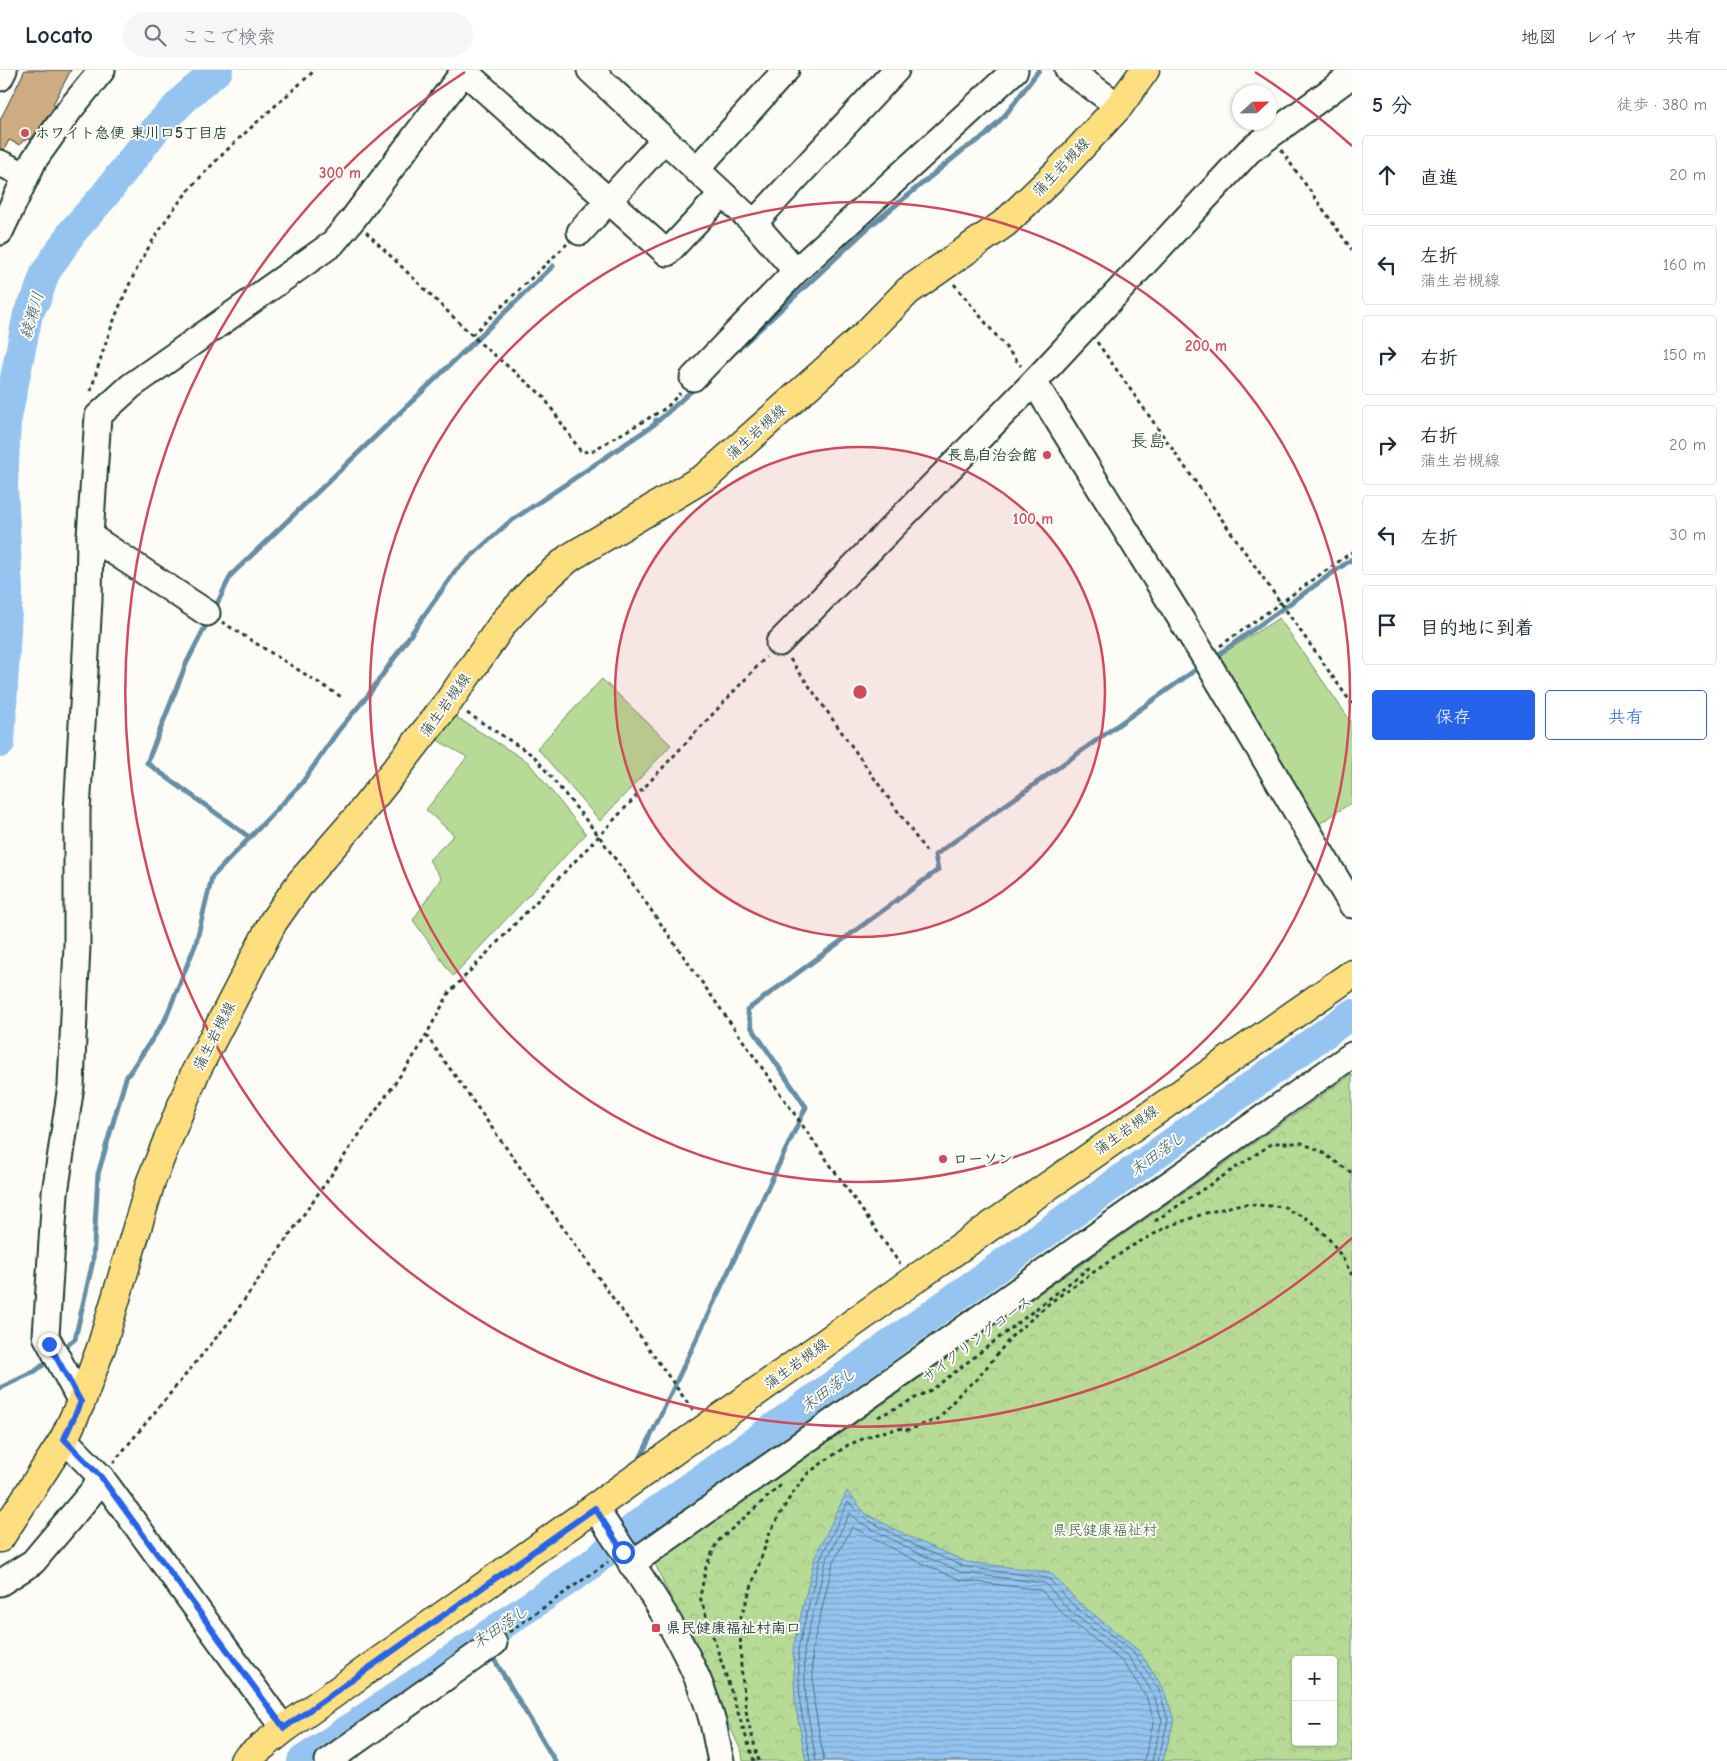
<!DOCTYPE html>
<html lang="ja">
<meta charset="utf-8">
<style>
body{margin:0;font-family:"Comic Neue","Klee One",sans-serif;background:#f6f6f7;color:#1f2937}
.controls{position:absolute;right:15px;bottom:15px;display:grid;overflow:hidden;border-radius:5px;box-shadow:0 1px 4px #0004}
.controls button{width:45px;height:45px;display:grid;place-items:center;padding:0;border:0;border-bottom:1px solid #e0e1e3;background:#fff;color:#1f2937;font:25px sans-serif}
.compass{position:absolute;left:1232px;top:15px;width:45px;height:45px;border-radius:50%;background:#fff;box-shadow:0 1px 4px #0004;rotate:68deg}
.stop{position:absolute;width:15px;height:15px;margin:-11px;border:4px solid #2563eb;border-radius:50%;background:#fff}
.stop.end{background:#2563eb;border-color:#fff;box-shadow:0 1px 5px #0008}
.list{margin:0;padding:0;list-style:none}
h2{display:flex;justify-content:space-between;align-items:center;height:65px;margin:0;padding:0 20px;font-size:21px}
h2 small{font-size:16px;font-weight:400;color:#747a83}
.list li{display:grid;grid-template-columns:32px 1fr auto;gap:15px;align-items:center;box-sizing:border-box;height:80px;margin:0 10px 10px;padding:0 10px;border:1px solid #e0e1e3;border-radius:5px}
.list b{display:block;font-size:19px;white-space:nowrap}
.list p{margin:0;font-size:16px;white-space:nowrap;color:#747a83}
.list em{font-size:16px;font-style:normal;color:#747a83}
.actions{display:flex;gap:10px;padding:15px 20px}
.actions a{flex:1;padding:11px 0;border:1px solid #2563eb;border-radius:5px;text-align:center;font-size:18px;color:#2563eb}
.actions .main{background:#2563eb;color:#fff}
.icon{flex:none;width:28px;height:28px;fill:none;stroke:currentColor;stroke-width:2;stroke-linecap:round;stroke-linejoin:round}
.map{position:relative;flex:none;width:1352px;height:1691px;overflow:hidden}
header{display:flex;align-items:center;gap:30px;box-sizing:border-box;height:70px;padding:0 25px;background:#fff;border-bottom:1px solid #e0e1e3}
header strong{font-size:24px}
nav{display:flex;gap:28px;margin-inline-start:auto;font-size:18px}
.search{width:350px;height:45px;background:#f6f6f7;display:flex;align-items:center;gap:12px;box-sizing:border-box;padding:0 18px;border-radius:28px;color:#747a83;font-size:19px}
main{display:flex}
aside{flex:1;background:#fff}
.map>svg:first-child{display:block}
.grass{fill:#b7db96;stroke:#6b8c65}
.park{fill:url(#park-crowns);stroke:#6b8c65;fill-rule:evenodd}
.water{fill:url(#water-rules);stroke:#668ea5}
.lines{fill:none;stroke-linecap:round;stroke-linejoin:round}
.shore{stroke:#4e737f;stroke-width:1}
.stream{stroke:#668ea5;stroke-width:5}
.river{stroke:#95c4f0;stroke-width:30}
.building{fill:#cfab81;stroke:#1f3d34}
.minor-casing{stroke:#1f3d34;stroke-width:29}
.major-casing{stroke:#1f3d34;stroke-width:31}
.path{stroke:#1f3d34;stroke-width:3;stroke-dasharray:4 4;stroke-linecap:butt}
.minor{stroke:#fdfcf7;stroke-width:25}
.major{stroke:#fddf80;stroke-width:28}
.route{stroke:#2563eb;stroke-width:6}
.ring{fill:none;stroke:#d1495b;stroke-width:2.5}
.poi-dot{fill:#d1495b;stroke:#fdfcf7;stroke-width:2}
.labels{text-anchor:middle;stroke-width:4;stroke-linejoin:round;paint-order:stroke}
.poi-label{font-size:15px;font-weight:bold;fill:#1f3d34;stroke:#fdfcf7;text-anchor:start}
.street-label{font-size:15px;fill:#1f3d34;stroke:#fdfcf7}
.park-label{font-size:15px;fill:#3d5d48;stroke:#fdfcf7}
.water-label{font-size:16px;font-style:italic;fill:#3c5f63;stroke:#fdfcf7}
.quarter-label{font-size:18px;fill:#1f3d34;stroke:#fdfcf7}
.centre{fill:#d1495b;stroke:#fdfcf7;stroke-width:2.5}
.ring-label{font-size:15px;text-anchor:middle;font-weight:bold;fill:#d1495b;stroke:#fdfcf7;stroke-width:4;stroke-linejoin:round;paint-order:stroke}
</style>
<header>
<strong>Locato</strong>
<div class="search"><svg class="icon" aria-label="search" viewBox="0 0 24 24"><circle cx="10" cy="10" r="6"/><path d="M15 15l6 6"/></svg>ここで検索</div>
<nav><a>地図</a><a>レイヤ</a><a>共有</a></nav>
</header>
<main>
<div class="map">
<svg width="1352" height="1691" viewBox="0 0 1352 1691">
<defs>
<pattern id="park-crowns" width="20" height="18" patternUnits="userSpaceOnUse" patternTransform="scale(1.25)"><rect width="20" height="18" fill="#b7db96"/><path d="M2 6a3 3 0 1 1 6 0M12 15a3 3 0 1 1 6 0" fill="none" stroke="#9dbd82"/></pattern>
<pattern id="water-rules" width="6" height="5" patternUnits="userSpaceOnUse" patternTransform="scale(1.25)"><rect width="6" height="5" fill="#95c4f0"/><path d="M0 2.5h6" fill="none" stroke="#79a0c3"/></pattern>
</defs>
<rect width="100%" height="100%" fill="#fdfcf7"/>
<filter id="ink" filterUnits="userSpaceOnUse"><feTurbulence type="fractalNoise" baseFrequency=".02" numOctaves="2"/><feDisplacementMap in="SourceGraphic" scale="10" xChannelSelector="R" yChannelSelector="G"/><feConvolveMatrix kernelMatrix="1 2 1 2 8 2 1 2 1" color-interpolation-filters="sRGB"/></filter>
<g filter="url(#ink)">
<g class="grass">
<path d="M1279 548 1352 653V732L1318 755 1217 587Z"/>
<path d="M602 609 671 675 600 751 537 678Z"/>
<path d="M453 645 528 692 586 764 453 906 413 850 441 808 429 790 454 765 426 740 467 687 435 669Z"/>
</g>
<path class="park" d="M1352 1004V1691H743L742 1683 655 1494ZM1296 1590H1333V1672H1296Z"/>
<path class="water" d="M847 1421 866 1444 918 1471 967 1492 1050 1502 1078 1532 1138 1580 1163 1618 1174 1650 1163 1691H806L795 1634 793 1578 815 1487Z"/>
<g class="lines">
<g class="shore">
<path d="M810 1691 800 1633 798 1579 820 1489 848 1432 864 1448 916 1476 965 1497 1048 1508 1074 1536 1134 1583 1159 1620 1168 1650 1158 1691"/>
<path d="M816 1691 806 1633 804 1579 826 1491 850 1443 861 1453 913 1481 963 1503 1045 1513 1070 1541 1129 1587 1153 1623 1162 1650 1152 1691"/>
<path d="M824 1691 814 1632 812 1580 833 1493 852 1457 910 1488 961 1510 1041 1520 1066 1547 1123 1592 1146 1626 1154 1650 1144 1691"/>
</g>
<g class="stream">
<path d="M734 283 869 157 963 80 985 66 1006 44 1039 0"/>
<path d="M214 540 231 505 553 196"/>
<path d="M209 549 186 594 147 693 249 767"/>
<path d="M1212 589 1352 489"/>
<path d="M61 1280 75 1269 93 1191 98 1104 126 1008 165 950 196 873 212 807 302 713 338 661 369 624 456 500 508 453 655 354 656 350 658 351 698 315"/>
<path d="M0 1318 34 1302 51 1289"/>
<path d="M638 1393 806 1037 752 958 747 940 938 800 935 785 1201 596"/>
<path d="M589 1496 604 1464"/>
<path d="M491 1584 555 1691"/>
</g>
<g class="river">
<path d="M0 673 8 522 3 415 6 352 28 244 37 227 45 203 73 161 104 126 158 56 187 26 218 0"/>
<path d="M302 1691 589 1496 640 1453 1352 944"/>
</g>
</g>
<path class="building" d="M25 0H71L53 34 55 36 31 70 27 68 26 71 23 70 20 75 9 70 4 80 0 79V50Z"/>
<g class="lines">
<g class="minor-casing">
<g id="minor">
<path d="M590 0 754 153 796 201"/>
<path d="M1068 0 1119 36"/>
<path d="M464 1 667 183 722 124"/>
<path d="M0 8 4 0"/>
<path d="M0 93 25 105"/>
<path d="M696 100 786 0"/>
<path d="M754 153 896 0"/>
<path d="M0 162 34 90 71 38 102 0"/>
<path d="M580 162 664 70"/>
<path d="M693 308 796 201 1015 0"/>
<path d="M1034 312 1205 588 1352 835"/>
<path d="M90 466 207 543"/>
<path d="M779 573 1034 312 1249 81 1352 5"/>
<path d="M81 1332 46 1266 55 1123 71 1016 77 875V742L89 530 90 466 98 346 131 316 332 174 353 149 465 0"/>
<path d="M64 1369 101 1407 284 1659"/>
<path d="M595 1438C639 1506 692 1575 713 1653 716 1666 718 1679 721 1691"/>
<path d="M631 1494 1352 985"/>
<path d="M0 1513 33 1492 92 1422 101 1407"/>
<path d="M328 1691 494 1573"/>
</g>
</g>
<g class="major-casing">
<g id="major">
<path d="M0 1468 64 1369 81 1332 102 1275 151 1111 195 1003 273 852 301 812 356 749 400 694 449 631 504 552 537 516 569 488 707 406 865 265 908 221 1005 153 1057 103 1119 36 1145 0"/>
<path d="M244 1691 284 1659 912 1211 1352 904"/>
</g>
</g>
<g class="path">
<path d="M1281 80 1352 180"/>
<path d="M366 162 480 273 543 326 581 382 592 381 666 338 680 323"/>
<path d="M954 214 1021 296"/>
<path d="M472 265 567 174"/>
<path d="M1097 272 1352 634"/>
<path d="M91 321C112 245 142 172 196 112 232 72 275 37 315 0"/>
<path d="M222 552 343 628"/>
<path d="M1220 576 1352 482"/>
<path d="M790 589 928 784"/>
<path d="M467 643 534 686 599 766 900 1194"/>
<path d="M426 965 694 1342"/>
<path d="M1155 1151 1273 1073H1302L1320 1081 1352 1103"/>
<path d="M878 1347 933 1319 1090 1197"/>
<path d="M113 1393 229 1252 418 980 449 923 599 766 766 587"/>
<path d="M509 1562 608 1492"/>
<path d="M754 1691 700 1527 706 1497 717 1472 781 1415"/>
<path d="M759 1691 747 1648 741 1597 740 1550 770 1462 790 1427 808 1403 848 1375 877 1363 903 1358 908 1360 938 1349 963 1320 977 1309 1012 1266 1052 1231 1130 1177 1169 1156 1206 1143 1241 1134 1285 1137C1291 1144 1301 1144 1309 1150 1328 1164 1341 1184 1352 1205"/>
</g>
<use href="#minor" class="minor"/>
<use href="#major" class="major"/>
</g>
</g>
<g class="lines" filter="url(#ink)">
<path class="route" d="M49 1274 81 1332 64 1369 101 1407 284 1658 595 1438 623 1482"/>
</g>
<circle cx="860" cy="622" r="245" fill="#d1495b" fill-opacity=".12"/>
<g class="ring">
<circle cx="860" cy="622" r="245"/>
<circle cx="860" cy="622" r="490"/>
<path d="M1352 1168A735 735 0 1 1 465 2M1255 2A735 735 0 0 1 1352 76"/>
</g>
<g class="poi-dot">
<circle cx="25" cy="63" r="5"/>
<circle cx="1047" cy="385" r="5"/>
<circle cx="943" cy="1089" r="5"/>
<rect x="651" y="1553" width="10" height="10" rx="2.5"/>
</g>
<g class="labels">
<g class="poi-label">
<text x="35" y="68">ホワイト急便 東川口5丁目店</text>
<text x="1037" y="390" text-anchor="end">長島自治会館</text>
<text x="953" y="1094">ローソン</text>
<text x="666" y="1563">県民健康福祉村南口</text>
</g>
<g class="street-label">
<text transform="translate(1061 97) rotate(-46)" y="5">蒲生岩槻線</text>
<text transform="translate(756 362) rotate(-42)" y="5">蒲生岩槻線</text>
<text transform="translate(445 635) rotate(-54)" y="5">蒲生岩槻線</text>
<text transform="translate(214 966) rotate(-63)" y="5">蒲生岩槻線</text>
<text transform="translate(1126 1060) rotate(-35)" y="5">蒲生岩槻線</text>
<text transform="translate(977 1269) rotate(-37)" y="5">サイクリングコース</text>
<text transform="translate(796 1294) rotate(-36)" y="5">蒲生岩槻線</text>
</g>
<g class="park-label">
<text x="1105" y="1465">県民健康福祉村</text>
</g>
<g class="water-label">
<text transform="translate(31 245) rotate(-73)" y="6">綾瀬川</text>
<text transform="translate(1157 1083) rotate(-36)" y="6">末田落し</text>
<text transform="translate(828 1319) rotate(-36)" y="6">末田落し</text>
<text transform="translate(500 1556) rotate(-34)" y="6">末田落し</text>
</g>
<g class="quarter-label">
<text x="1148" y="377">長島</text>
</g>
</g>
<circle cx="860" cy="622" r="8" class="centre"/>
<g class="ring-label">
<text x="340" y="108">300 m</text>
<text x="1206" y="281">200 m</text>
<text x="1033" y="454">100 m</text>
</g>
</svg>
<div class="controls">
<button>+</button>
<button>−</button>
</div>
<svg class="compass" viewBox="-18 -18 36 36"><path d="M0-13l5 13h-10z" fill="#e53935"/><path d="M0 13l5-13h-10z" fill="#747a83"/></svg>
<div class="stop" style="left:623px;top:1482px"></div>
<div class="stop end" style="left:49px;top:1274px"></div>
</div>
<aside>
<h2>5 分<small>徒歩 · 380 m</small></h2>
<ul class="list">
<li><svg class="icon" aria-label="ahead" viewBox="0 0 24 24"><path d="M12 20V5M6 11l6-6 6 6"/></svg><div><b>直進</b></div><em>20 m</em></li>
<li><svg class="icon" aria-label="left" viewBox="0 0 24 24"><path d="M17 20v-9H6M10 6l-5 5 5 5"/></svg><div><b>左折</b><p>蒲生岩槻線</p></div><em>160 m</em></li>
<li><svg class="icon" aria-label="right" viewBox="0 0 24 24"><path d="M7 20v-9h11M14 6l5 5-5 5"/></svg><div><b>右折</b></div><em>150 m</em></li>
<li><svg class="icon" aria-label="right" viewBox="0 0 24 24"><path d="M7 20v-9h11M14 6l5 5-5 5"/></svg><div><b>右折</b><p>蒲生岩槻線</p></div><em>20 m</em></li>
<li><svg class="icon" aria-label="left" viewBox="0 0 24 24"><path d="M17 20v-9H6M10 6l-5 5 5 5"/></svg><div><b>左折</b></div><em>30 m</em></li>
<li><svg class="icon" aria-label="arrive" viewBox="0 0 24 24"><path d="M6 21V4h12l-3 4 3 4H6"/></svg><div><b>目的地に到着</b></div></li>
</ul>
<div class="actions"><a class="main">保存</a><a>共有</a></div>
</aside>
</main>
